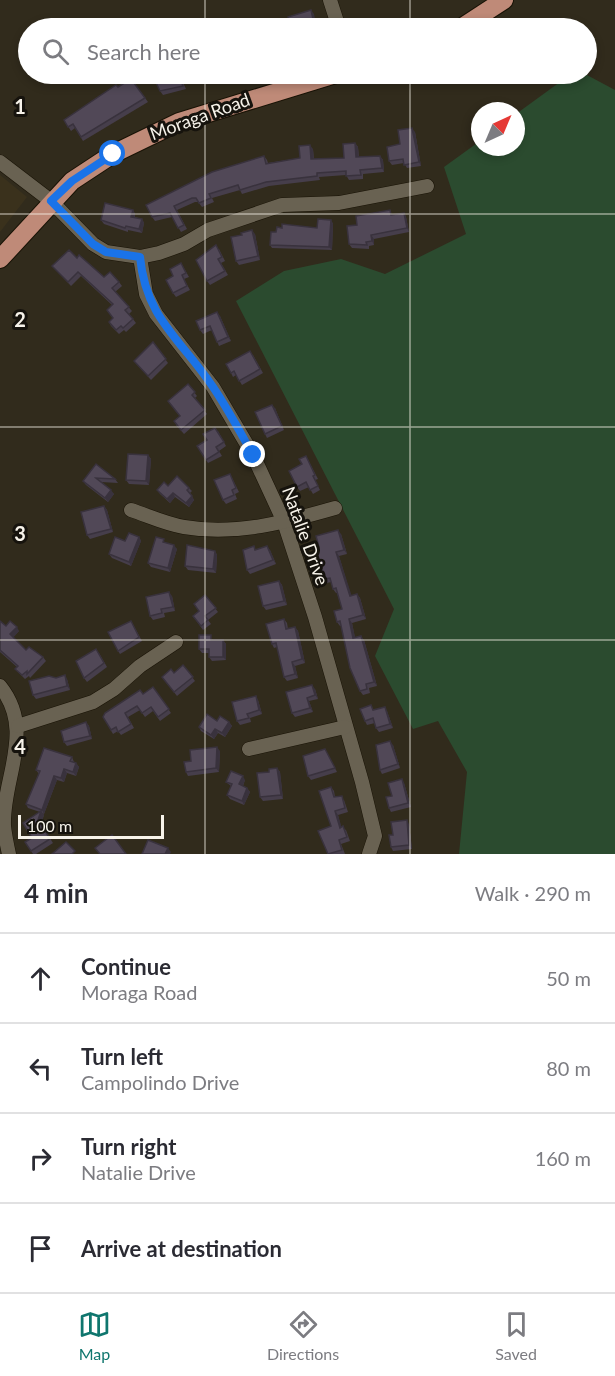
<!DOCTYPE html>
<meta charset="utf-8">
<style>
body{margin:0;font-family:Lato,sans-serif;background:#f2f2f3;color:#2b2b33}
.compass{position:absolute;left:471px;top:102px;width:54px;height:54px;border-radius:50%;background:#fff;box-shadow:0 3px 9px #0003;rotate:44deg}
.scale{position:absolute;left:18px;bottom:15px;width:146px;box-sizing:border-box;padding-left:6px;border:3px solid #f7f3ea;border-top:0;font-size:16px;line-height:21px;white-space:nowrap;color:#f7f3ea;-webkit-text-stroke:4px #16130d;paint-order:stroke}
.stop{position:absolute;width:18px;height:18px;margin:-14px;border:4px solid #1a73e8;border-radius:50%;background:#fff}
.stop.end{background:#1a73e8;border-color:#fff;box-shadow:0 2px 6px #0008}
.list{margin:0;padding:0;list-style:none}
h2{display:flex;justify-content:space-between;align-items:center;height:78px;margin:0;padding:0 24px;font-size:26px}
h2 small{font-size:20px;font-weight:400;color:#7c7c81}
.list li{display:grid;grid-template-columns:39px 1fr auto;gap:18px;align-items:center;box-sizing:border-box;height:90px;padding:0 24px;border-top:2px solid #e1e1e2}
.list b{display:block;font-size:22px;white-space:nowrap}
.list p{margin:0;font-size:20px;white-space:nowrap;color:#7c7c81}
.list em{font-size:20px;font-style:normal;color:#7c7c81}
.icon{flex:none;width:33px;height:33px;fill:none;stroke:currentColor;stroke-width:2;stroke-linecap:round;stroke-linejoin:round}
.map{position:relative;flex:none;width:615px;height:854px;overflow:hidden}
.search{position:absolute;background:#fff;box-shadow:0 3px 9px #0003;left:18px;right:18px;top:18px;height:66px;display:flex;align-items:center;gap:15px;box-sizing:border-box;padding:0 21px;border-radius:33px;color:#7c7c81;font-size:22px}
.sheet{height:438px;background:#fff}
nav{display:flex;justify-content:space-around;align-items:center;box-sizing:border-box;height:84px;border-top:2px solid #e1e1e2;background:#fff;font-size:16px;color:#7c7c81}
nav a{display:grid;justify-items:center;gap:3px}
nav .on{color:#0f766e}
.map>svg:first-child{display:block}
.built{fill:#3a311c}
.green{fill:#2b4b2f}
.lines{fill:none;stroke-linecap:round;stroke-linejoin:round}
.minor-casing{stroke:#191306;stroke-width:15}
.major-casing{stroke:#191306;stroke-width:20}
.minor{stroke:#696252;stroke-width:14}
.major{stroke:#bf8a78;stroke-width:18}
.wall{fill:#463e4b}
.shaded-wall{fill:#39323d}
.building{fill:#514857;stroke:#39323d;stroke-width:1.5}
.route{stroke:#1a73e8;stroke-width:8}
.grid{fill:none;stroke:#f7f3ea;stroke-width:1.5;stroke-opacity:0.55}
.labels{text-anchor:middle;stroke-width:6;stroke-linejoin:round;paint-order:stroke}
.street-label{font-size:18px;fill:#f7f3ea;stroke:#16130d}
.grid-label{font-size:20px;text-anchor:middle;font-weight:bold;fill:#f7f3ea;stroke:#16130d;stroke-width:6;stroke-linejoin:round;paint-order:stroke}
</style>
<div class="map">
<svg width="615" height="854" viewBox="0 0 615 854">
<rect width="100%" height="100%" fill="#312b1c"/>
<path class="built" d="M0 175 27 197 0 232Z"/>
<path class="green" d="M571 74H585L615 90V854H459L467 772 438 721 413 729 375 656 394 609 236 301 284 271 341 259 385 274 466 234 444 167 480 141V147H516V114Z"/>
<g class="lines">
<g class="minor-casing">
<g id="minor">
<path d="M330 0 339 28"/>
<path d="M0 162 51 201 93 244 106 252 140 257 159 253 184 244 208 230 282 205 339 203 427 186"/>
<path d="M140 257 146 294 156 314 213 387 253 455 284 522 315 617 362 782 375 836 369 854"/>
<path d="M131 510C149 516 166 524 184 527 236 536 286 522 335 508"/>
<path d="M0 686C36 731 2 778 4 826 5 835 7 845 9 854"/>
<path d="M18 726 93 702 114 689 140 666 176 642"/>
<path d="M249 749 345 727"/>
</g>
</g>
<g class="major-casing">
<g id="major">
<path d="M461 28 504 0"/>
<path d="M0 259 72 181 113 154 179 122 336 74"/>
</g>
</g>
<use href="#minor" class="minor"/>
<use href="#major" class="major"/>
</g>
<g class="wall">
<path d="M179 74 186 89 163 95 160 91Z"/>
<path d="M210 74H234L215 81Z"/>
<path d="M131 79 148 102 83 141 75 128 71 131 64 120Z"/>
<path d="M415 132 421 166 407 168 404 163 392 165 389 161 400 144Z"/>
<path d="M355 143 358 147 359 157 380 156 383 160 384 172 363 174V179L349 180 346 175 319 177 320 180 269 186 242 194 240 190 212 198 214 202 202 207 198 202H195L177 210 187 229 181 232 172 217 155 221 152 217 264 156 267 160 268 163 300 158 313 149 314 159 344 158Z"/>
<path d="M133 210 135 214V217L142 219 144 223 142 233 128 230V232L104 224 101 220Z"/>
<path d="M404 213 406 217 409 232 374 239V245L369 246V249L352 248 349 244 357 225Z"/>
<path d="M331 220 333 224 332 250 272 248 270 245 276 232 317 228Z"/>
<path d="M255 234 260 260 239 265 236 261 242 235Z"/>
<path d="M219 249 225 261 221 263 228 275 210 285 207 281Z"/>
<path d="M77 258 104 277 119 282 122 286 115 292 132 311 129 314 136 323 126 332 124 330 119 334 111 326 109 322 113 318 107 310 112 305 81 276 71 286 52 266Z"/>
<path d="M181 263 189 277 184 279 190 290 176 297 173 293V276Z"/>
<path d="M220 316 231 341 219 346 212 330 203 334 200 330Z"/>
<path d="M153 342 168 363 151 380 134 361Z"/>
<path d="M253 355 263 373 242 385 236 375 233 377 231 373Z"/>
<path d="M188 384 197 396 195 398 207 414 184 434 176 425 180 416Z"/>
<path d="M275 408 284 430 267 438 265 434Z"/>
<path d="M218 431 226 446 219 451 222 456 208 463 206 460 207 440Z"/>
<path d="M148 455 151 459 149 485 129 484 126 480Z"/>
<path d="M306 456 318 479 315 480 320 490 313 494 309 487 300 491 297 487 302 464Z"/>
<path d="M96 464 115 479 118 483 101 482 114 494 108 502 86 485 83 481Z"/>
<path d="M232 478 239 492 235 494 237 499 226 504 223 500Z"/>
<path d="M168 486 189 488 192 491 190 493 194 500 189 507 175 497 170 503 160 494 157 490Z"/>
<path d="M104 506 107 510 113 532 90 539 87 535Z"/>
<path d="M341 534 347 554 339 556 351 596 357 594 360 598 366 619 352 623 355 638 364 640 377 686 369 688 370 693 363 695 360 691 341 626H340L337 622 342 609 337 593H336L333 589 331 582 327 583 324 579 319 547Z"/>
<path d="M139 537 141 541 131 566 112 558 109 554 125 541Z"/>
<path d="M167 543 177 549 170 572 151 567 148 563Z"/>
<path d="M257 550H270L276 564 250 574 247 570Z"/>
<path d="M215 551 217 555 216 573 188 570 185 566Z"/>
<path d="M279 581 282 585 287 605 266 610 263 606Z"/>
<path d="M205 595 218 612 208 620 211 624 203 630 193 616 199 611Z"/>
<path d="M172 596 175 611 164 613 165 617 153 620 150 616Z"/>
<path d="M284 619 287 623 288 629 295 627 298 631 305 663 295 666 298 678 287 681 284 677 277 647 274 648 272 644Z"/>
<path d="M0 621 6 626 19 631 13 637 26 650 43 657 46 661 30 678 29 676 25 679 15 669 17 667 0 652Z"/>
<path d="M131 621 142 641 120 654 118 651Z"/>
<path d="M213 639V640H223L226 644V660L212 661 209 657V653H202L199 649Z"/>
<path d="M99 653 107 667 87 682 84 678Z"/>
<path d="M183 665 195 681 177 696 165 681Z"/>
<path d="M56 678 67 679 70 690 36 699 33 695Z"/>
<path d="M153 687 171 713 160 721 153 711 145 717 140 710 128 717 134 728 121 735 118 731 113 734 103 717 143 694Z"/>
<path d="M315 689 318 699 309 701 313 712 295 717 292 713Z"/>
<path d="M258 700 262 714 250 718 251 722 240 725 237 721Z"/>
<path d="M374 710 387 711 393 728 379 732 376 728 375 723 367 725 365 721Z"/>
<path d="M217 721 229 722 232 726 225 737 218 733 214 739 201 731 199 727Z"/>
<path d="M86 722 89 726 92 739 67 746 64 742Z"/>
<path d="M393 745 400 768 382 774 380 770Z"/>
<path d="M325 749 337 772 311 780 308 776Z"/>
<path d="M220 751 219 772 188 776 186 772 191 761Z"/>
<path d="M72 757 74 762 76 763 79 767 76 776 67 773 64 782 57 780 44 814 42 813 44 815 41 824 53 843 36 854H33L25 842 32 838 40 812 28 808 26 804 39 774 36 770Z"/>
<path d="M277 768 280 772 283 799 263 801 260 797 269 772Z"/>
<path d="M245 780 243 786 247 788 250 792 244 805 230 799 227 795 231 786 226 782Z"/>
<path d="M404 783 411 807 391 812 389 808 392 796Z"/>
<path d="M331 787 334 791 335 797 344 800 348 812 338 815 341 827 346 830 350 841 341 844 345 854H328L331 826Z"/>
<path d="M409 824 412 849 393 851 391 847 393 835Z"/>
</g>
<g class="shaded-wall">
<path d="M311 10 314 14 317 28H315Z"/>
<path d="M412 128 415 132 421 166 419 162Z"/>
<path d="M355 143 358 147 359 161 356 157Z"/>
<path d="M310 145 313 149 314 163 311 159Z"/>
<path d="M380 156 383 160 384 172 382 168Z"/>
<path d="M133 210 135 214 134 221 131 217Z"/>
<path d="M404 213 406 217 409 232 407 228Z"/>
<path d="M142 219 144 223 142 233 139 229Z"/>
<path d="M331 220 333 224 332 250 329 247Z"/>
<path d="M252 230 255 234 260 260 258 256Z"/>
<path d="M371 235 374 239V245L372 241Z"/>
<path d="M217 312 220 316 231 341 228 337Z"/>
<path d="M272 405 275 408 284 430 282 426Z"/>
<path d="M148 455 151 459 149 485 146 481Z"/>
<path d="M111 490 114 494 108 502 105 498Z"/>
<path d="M173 493 175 497 170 503 167 499Z"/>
<path d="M192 496 194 500 189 507 186 503Z"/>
<path d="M104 506 107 510 113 532 111 529Z"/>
<path d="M338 530 341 534 347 554 344 550Z"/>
<path d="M139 537 141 541 131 566 129 562Z"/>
<path d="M174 545 177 549 170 572 168 568Z"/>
<path d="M267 546 270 550 276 564 273 560Z"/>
<path d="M215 551 217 555 216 573 213 569Z"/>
<path d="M336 552 339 556 353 600 350 596Z"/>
<path d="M279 581 282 585 287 605 284 601Z"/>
<path d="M169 592 172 596 175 611 173 607Z"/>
<path d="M357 594 360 598 366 619 363 615Z"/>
<path d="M349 619 352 623 356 642 353 638Z"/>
<path d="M17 627 19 631 13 638 10 634Z"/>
<path d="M295 627 298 631 305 663 302 659Z"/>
<path d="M361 636 364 640 377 686 374 682Z"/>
<path d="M223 640 226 644V660L223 657Z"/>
<path d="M292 662 295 666 298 678 295 674Z"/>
<path d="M65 675 67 679 70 690 67 686Z"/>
<path d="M312 685 315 689 318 699 315 695Z"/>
<path d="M256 696 258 700 262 714 259 710Z"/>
<path d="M307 698 309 701 313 712 310 708Z"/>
<path d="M385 707 387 711 393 728 390 724Z"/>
<path d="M86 722 89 726 92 739 90 736Z"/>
<path d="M229 722 232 726 225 737 222 733Z"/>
<path d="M215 729 218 733 214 739 211 735Z"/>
<path d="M390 741 393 745 400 768 398 764Z"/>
<path d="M217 747 220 751 219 772 216 768Z"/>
<path d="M76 763 79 767 76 776 73 772Z"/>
<path d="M277 768 280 772 283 799 281 795Z"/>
<path d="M64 769 67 773 64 782 61 778Z"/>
<path d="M54 776 57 780 44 814 42 810Z"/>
<path d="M243 776 245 780 242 788 239 784Z"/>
<path d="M402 779 404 783 411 807 408 803Z"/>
<path d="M247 788 250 792 244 805 242 801Z"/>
<path d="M41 811 44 815 41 824 53 843 38 820Z"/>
<path d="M335 811 338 815 343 832 340 828Z"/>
<path d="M407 820 409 824 412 849 409 845Z"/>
<path d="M168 848 171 852 170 854H165Z"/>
</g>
<g class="building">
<path d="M311 10 315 28H290L288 17Z"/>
<path d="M152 74H178L183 86 160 91Z"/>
<path d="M210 74H221L212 77Z"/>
<path d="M131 79 145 98 81 137 73 124 68 127 64 120 116 85 118 87Z"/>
<path d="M412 128 419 162 404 165 403 159 389 161 387 147 400 144 398 130Z"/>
<path d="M355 143 356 157 380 156 382 168 360 170 361 175 346 176V171L317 173V176L266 182 240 190 238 185 209 194 211 198 199 203 196 198H192L174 206 184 225 178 228 170 213 152 217 146 205 212 172 264 156 266 164 300 158 299 146 310 145 311 159 344 158 343 144Z"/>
<path d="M105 203 133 210 131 217 142 219 139 229 126 226 125 228 101 220Z"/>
<path d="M390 210 391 215 404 213 407 228 371 235 372 241 366 242 367 245 349 244 347 226 357 225 356 216Z"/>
<path d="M318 219 331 220 329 247 270 245 271 232H276L277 227 282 228V224L317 228Z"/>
<path d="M252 230 258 256 236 261 231 237 242 235 241 233Z"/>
<path d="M216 245 222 257 218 259 225 271 207 281 196 260Z"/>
<path d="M69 250 77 258 79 255 104 277 110 272 119 282 112 288 129 307 125 310 133 319 123 328 121 326 116 330 109 322 113 318 107 310 113 304 78 272 68 282 52 266Z"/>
<path d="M181 263 186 273 182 275 187 286 173 293 166 280 173 276 170 269Z"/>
<path d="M217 312 228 337 217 342 210 326 200 330 196 321Z"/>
<path d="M153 342 166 359 148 376 134 361Z"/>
<path d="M250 351 260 369 239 381 234 371 231 373 226 364Z"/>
<path d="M188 384 195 392 192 395 205 410 181 430 174 421 180 416 168 401Z"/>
<path d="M272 405 282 426 265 434 255 412Z"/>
<path d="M215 428 224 442 216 447 219 452 206 460 197 446 207 440 203 434Z"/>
<path d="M128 454 148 455 146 481 126 480Z"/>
<path d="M306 456 315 475 313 476 318 486 310 490 306 482 297 487 289 471 302 464 299 459Z"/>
<path d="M96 464 115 479 96 478 111 490 105 498 83 481Z"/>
<path d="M230 474 236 488 232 490 234 495 223 500 214 480Z"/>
<path d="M177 476 189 488 187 490 192 496 186 503 173 493 167 499 157 490 164 482 168 486Z"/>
<path d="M104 506 111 529 87 535 81 512Z"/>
<path d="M338 530 344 550 336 552 350 596 357 594 363 615 349 619 353 638 361 636 374 682 366 684 367 689 360 691 350 668 340 621 337 622 334 611 342 609 336 588 333 589 330 578 324 579 315 549 319 547 316 536Z"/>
<path d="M129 533 139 537 129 562 109 554 115 537 125 541Z"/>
<path d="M156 537 164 539 163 542 174 545 168 568 148 563Z"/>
<path d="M187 545 215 551 213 569 185 566Z"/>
<path d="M254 546 255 550 267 546 273 560 247 570 243 550Z"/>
<path d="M279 581 284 601 263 606 258 586Z"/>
<path d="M169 592 173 607 161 609 162 613 150 616 146 597Z"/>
<path d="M205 595 216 608 205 616 208 620 201 626 193 616 199 611 194 604Z"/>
<path d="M284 619 286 629 295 627 302 659 292 662 295 674 284 677 276 643 272 644 266 624Z"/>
<path d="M0 621 6 626 10 621 17 627 10 634 26 650 29 647 43 657 27 674V671L22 675 15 669 18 666 0 650Z"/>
<path d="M131 621 139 637 118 651 108 632Z"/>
<path d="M199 635H211V640H223V657H209V649H199Z"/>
<path d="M96 649 104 663 84 678 76 661Z"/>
<path d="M183 665 193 677 174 692 162 677 171 669 174 673Z"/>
<path d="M65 675 67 686 33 695 29 681 49 676 56 678Z"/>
<path d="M312 685 315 695 307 698 310 708 292 713 286 692Z"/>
<path d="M153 687 169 709 158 717 151 707 142 713 137 706 125 713 131 724 118 732 116 727 111 730 103 717 105 713 140 690 143 694Z"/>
<path d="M256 696 259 710 247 714 249 718 237 721 232 702Z"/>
<path d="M371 705 373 710 385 707 390 724 376 728 373 718 365 721 360 709Z"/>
<path d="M207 714 217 721 220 716 229 722 222 733 215 729 211 735 199 727Z"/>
<path d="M86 722 90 736 64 742 61 731Z"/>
<path d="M390 741 398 764 380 770 376 745Z"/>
<path d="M217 747 216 768 186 772 184 762 191 761 190 750Z"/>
<path d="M44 748 72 757 70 761 76 763 73 772 64 769 61 778 54 776 42 810 26 804 40 771 36 770Z"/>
<path d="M325 749 335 768 308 776 303 756Z"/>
<path d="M277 768 281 795 260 797 257 773 269 772V769Z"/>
<path d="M231 771 243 776 239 784 247 788 242 801 227 795 232 784 226 782Z"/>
<path d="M402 779 408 803 389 808 386 797 392 796 388 783Z"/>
<path d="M331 787 334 797 342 796 345 808 335 811 340 828 343 826 347 837 339 840 342 850 328 854 318 831 331 826 319 791Z"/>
<path d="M41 811 38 820 50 839 31 851 25 842 32 838 23 823Z"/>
<path d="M407 820 409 845 391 847 389 835H393L391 822Z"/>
<path d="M112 835 126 854H100L95 848Z"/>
<path d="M148 840 168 848 165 854H142Z"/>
<path d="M66 842 75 851 72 854H52Z"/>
</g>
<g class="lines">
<path class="route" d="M113 154 72 181 51 201 93 244 106 252 140 257C146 319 181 339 213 387 228 409 240 432 253 455"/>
</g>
<path class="grid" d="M205 0V28M410 0V28M205 74V854M410 74V854M0 214H615M0 427H615M0 640H615"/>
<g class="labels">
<g class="street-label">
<text transform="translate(200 117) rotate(-20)" y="6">Moraga Road</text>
<text transform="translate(305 536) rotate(70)" y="6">Natalie Drive</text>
</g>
</g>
<g class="grid-label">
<text x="20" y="114">1</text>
<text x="20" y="327">2</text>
<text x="20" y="541">3</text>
<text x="20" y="754">4</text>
</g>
</svg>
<svg class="compass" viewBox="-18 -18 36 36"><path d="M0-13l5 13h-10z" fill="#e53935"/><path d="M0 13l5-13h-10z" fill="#7c7c81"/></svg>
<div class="scale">100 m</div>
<div class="stop" style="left:113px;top:154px"></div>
<div class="stop end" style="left:253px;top:455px"></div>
<div class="search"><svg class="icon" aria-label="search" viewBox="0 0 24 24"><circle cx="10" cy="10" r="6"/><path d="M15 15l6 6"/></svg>Search here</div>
</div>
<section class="sheet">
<h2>4 min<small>Walk · 290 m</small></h2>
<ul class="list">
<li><svg class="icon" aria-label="ahead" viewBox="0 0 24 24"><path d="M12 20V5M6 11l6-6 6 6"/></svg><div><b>Continue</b><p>Moraga Road</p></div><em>50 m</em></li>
<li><svg class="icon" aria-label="left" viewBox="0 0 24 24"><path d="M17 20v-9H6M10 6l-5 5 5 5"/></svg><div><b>Turn left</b><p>Campolindo Drive</p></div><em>80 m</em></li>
<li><svg class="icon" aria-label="right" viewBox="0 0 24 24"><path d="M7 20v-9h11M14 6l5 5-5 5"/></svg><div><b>Turn right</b><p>Natalie Drive</p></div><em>160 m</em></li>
<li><svg class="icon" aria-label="arrive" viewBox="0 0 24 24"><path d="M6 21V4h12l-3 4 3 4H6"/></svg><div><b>Arrive at destination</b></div></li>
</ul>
</section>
<nav>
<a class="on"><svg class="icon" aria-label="map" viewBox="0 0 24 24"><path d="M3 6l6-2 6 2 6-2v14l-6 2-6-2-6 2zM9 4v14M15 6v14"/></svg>Map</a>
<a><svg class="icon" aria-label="directions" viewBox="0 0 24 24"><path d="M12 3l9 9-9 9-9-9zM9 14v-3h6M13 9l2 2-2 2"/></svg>Directions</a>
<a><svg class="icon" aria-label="saved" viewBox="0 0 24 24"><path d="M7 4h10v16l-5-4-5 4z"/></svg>Saved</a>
</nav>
